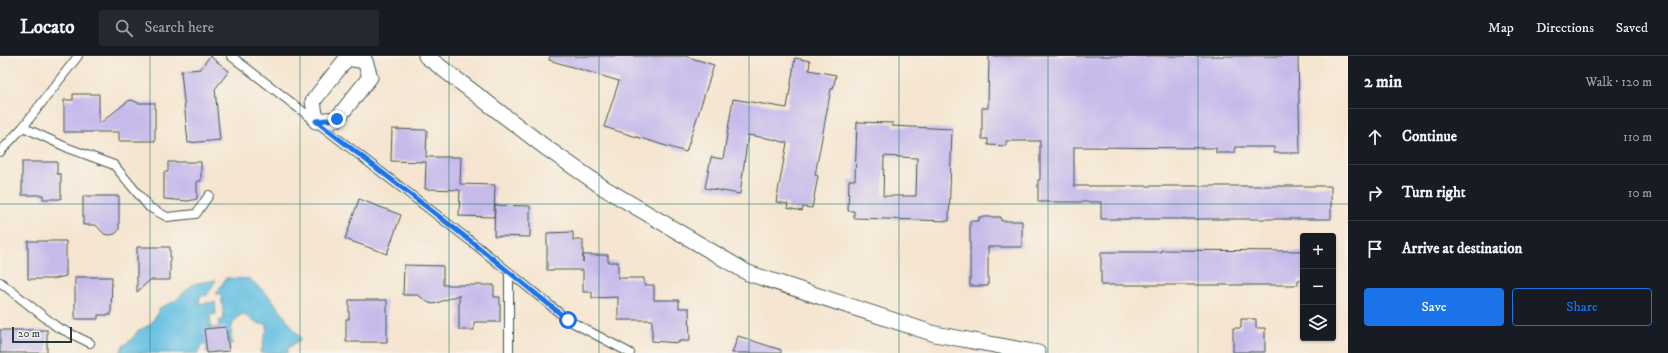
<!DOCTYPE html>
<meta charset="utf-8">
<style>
body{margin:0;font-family:"IM FELL DW Pica",serif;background:#242831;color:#f1f3f6}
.controls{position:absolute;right:12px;bottom:12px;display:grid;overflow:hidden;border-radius:4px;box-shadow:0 1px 3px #0004}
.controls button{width:36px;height:36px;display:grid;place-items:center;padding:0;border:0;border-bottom:1px solid #363941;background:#171b24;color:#f1f3f6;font:20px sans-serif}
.scale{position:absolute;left:12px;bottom:10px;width:60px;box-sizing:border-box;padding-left:4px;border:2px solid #1f3d34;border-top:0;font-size:11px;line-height:14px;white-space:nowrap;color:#1f3d34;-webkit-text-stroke:3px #f7f3e8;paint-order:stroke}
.stop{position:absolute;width:12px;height:12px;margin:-9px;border:3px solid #1a73e8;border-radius:50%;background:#fff}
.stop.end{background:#1a73e8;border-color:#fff;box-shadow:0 1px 4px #0008}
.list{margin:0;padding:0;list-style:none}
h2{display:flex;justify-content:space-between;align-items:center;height:52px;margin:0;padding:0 16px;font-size:17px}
h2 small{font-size:13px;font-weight:400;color:#9ea1a6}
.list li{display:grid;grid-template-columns:26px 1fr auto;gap:12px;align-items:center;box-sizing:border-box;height:56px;padding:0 16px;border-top:1px solid #363941}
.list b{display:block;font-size:15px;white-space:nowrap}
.list em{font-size:13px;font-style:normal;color:#9ea1a6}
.actions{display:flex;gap:8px;padding:12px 16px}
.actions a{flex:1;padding:9px 0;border:1px solid #1a73e8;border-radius:4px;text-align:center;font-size:14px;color:#1a73e8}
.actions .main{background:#1a73e8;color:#fff}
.icon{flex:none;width:22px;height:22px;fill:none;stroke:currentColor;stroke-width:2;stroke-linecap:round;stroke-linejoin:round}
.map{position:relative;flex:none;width:1348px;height:297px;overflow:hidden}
header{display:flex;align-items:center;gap:24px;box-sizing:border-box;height:56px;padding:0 20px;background:#171b24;border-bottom:1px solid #363941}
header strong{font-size:19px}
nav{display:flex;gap:22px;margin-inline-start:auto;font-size:14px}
.search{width:280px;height:36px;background:#242831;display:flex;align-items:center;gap:10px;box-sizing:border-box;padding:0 14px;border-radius:4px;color:#9ea1a6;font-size:15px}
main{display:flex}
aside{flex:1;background:#171b24}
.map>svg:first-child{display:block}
.water{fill:#65c0e2;stroke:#427e8b}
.building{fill:#c6baeb;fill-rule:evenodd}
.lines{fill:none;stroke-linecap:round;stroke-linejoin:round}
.service-casing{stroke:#3f564b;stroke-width:10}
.minor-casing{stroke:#3f564b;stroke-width:17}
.service{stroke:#fff;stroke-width:8}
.minor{stroke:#fff;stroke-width:15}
.route{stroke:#1a73e8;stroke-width:5}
.grid{fill:none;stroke:#0f766e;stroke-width:1;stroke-opacity:0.55}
</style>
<header>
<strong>Locato</strong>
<div class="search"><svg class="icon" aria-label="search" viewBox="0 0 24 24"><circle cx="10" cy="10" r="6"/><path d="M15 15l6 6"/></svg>Search here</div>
<nav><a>Map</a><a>Directions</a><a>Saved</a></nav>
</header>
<main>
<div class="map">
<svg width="1348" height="297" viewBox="0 0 1348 297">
<rect width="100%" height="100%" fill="#f7f3e8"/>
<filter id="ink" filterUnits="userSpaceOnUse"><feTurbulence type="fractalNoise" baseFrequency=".025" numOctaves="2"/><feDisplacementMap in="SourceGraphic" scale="8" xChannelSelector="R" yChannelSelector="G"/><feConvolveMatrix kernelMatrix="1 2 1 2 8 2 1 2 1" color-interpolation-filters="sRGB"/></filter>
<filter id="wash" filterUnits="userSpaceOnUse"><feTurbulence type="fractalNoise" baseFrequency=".012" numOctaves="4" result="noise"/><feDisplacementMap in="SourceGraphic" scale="16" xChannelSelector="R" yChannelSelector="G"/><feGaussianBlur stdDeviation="0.9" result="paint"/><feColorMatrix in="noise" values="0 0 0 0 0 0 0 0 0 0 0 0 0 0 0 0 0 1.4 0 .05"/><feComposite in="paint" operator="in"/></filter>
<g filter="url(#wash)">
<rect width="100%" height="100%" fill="#f5e5d0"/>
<path class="water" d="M226 222 250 223 271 242 301 283 288 292 287 297H260C265 289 262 282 267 275V268H260L242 258C229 268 231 273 232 288L228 287 229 295 207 297 206 288 201 290 198 297H120L123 290 132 283 138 275 151 268 160 252 175 245 193 228 216 224 207 239 200 240 199 248 215 246 216 258 210 259 211 272 219 271V265L224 263 221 238H216Z"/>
<g id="blocks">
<g class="building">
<path d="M210 0 229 15 215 33 220 84 188 87 181 15 200 13Z"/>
<path d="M550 0H685L714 9 686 96 604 71 619 25 549 4Z"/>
<path d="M989 0H1298L1300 97H1274V91H1235V97H1216V92L1074 91V130H1331V163H1101V146H1038V124H1040V85H1006V90L988 89V83H982V52H988Z"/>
<path d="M795 2 810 5 809 14 836 19 833 33H831L815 119 818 120 812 152 803 151 802 155 787 152 788 148 776 146 787 87 772 83 748 79 740 138 705 132 711 101 723 103 733 43 787 52Z"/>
<path d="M73 38H99V68L128 45 132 44 138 47H155V85H119V76H64V44H73Z"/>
<path d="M857 66 893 67 892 70 952 73 949 165 854 162V155H848L849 124H855ZM884 100 917 102 916 140H883Z"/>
<path d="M392 73 427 74 426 101H461L460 128 495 129 494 161 459 160 460 134 425 133 426 106 391 105Z"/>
<path d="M22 106H57V118H61V143H43V139H22Z"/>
<path d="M168 106H201V125H197V143L188 145 164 143V116H168Z"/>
<path d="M83 140H119V174L115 178 109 179 104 178 96 169H83Z"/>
<path d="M359 143 401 159 387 198 345 183Z"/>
<path d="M495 149 530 150V181L494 180Z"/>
<path d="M979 161H1001V165H1022V191H988V230H970V165H979Z"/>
<path d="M573 176V184H583V206V199H608V206H618V222H644V229H654V244H679V252H689L690 285H679V287L652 285V264H618V241L592 242V236H583V214H547V177Z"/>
<path d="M28 185H66V220L53 223H28Z"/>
<path d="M137 191H170V224H150L137 236Z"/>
<path d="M1161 194 1303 195V224H1298V229H1101V196H1161Z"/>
<path d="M404 209 443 210V229H494V241H500V266H474V274H459V239L434 248 429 247 418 239H403Z"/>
<path d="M75 221H112L111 259H98V263H75Z"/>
<path d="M349 244H387V286H346V263H349Z"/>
<path d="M1241 263H1256V272H1265V296H1233V272H1241Z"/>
<path d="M226 271 229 295 207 297 204 273Z"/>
<rect x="0" y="274" width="47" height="23"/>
<path d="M738 280 781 294V297H732Z"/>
</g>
</g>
</g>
<g filter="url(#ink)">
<use href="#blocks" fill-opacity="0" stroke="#3f564b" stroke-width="1"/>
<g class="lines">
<g class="service-casing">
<g id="service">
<path d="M231 0 477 190 568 264 630 297"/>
<path d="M23 71 68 92 114 109 149 151 167 161 196 158 209 139"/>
<path d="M0 96 23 71 78 0"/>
<path d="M0 226 57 271 90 287"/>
<path d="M509 297V216"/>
</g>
</g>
<g class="minor-casing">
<g id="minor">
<path d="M426 0 545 91 604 132 748 217 935 278 1038 297"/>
<path d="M347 2 365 5 370 21 337 63 316 65 313 45Z"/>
</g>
</g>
<use href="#service" class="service"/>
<use href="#minor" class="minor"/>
</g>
</g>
<g class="lines" filter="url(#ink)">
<path class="route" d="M337 63 316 65 477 190 568 264"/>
</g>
<path class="grid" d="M150 0V297M300 0V297M449 0V297M599 0V297M749 0V297M899 0V297M1048 0V297M1198 0V297M0 148H1348"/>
</svg>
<div class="controls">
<button>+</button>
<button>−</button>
<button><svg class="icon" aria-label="layers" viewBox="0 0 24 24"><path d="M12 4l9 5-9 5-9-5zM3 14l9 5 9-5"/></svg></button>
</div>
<div class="scale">20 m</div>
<div class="stop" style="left:568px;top:264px"></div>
<div class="stop end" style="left:337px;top:63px"></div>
</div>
<aside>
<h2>2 min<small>Walk · 120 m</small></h2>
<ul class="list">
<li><svg class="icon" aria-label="ahead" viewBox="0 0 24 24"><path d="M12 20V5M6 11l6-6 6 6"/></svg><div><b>Continue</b></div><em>110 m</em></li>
<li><svg class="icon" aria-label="right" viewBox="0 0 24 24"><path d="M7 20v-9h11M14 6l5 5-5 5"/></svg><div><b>Turn right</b></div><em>10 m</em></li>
<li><svg class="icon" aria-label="arrive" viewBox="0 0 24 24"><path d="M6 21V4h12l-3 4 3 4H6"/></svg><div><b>Arrive at destination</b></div></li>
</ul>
<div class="actions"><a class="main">Save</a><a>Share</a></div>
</aside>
</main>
